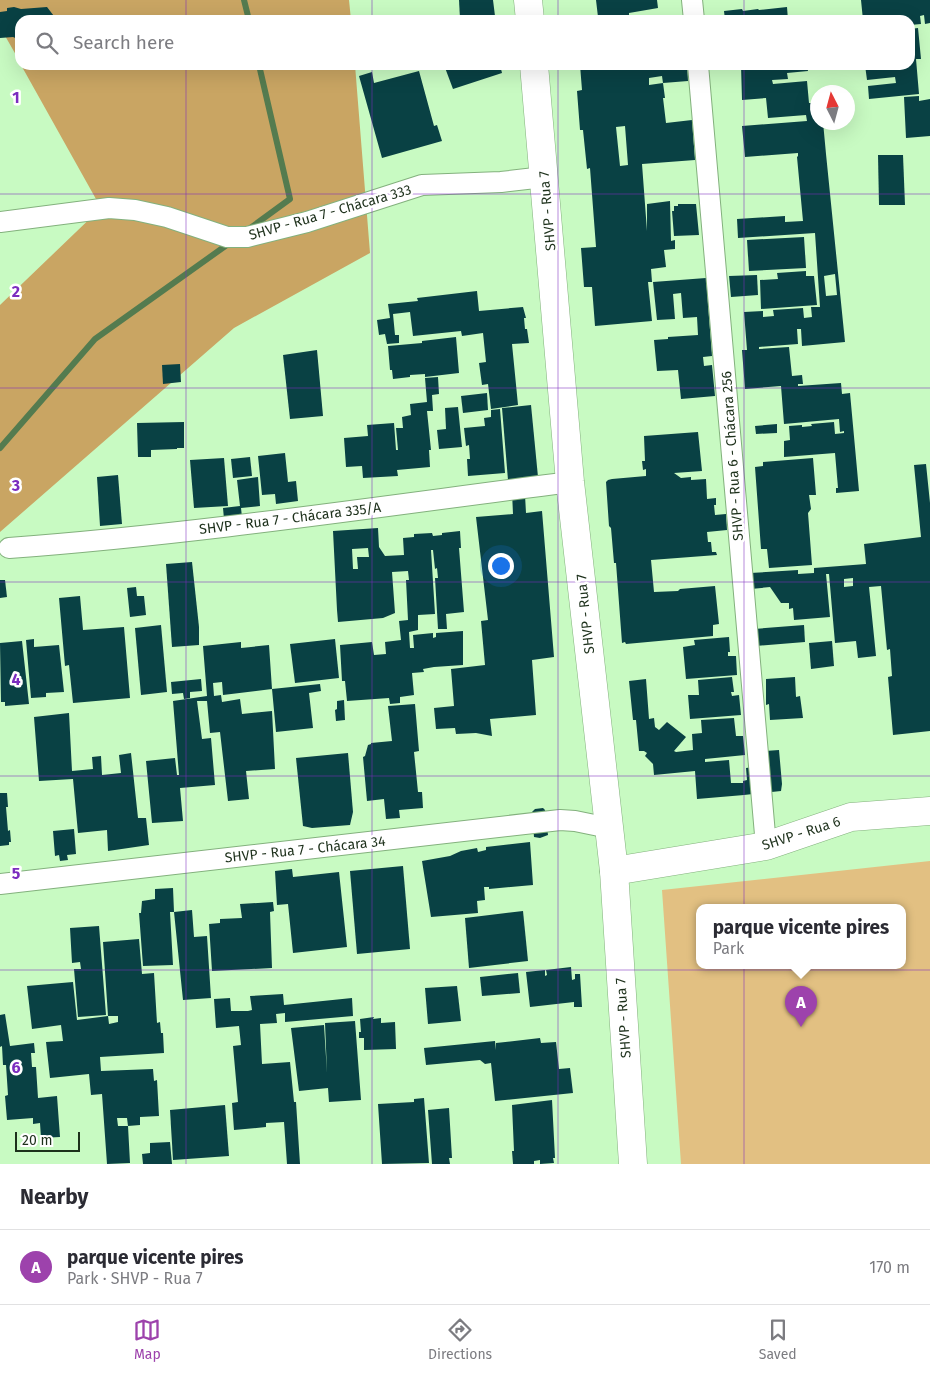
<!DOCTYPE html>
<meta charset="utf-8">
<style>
body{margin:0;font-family:"Fira Sans",sans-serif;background:#f7f7f7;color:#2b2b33}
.compass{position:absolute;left:810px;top:85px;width:45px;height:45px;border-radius:50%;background:#fff;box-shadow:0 5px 20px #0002;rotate:354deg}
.scale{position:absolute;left:15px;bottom:12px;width:65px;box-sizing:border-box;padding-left:5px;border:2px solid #1d301b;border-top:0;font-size:14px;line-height:18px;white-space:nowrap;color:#1d301b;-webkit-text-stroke:4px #fff;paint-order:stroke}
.you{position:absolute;left:500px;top:565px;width:18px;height:18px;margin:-12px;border:4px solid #fff;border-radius:50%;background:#1a73e8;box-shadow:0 0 0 8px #1a73e833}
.badge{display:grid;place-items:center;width:32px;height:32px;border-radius:50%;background:#9d42ac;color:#fff;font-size:16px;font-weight:700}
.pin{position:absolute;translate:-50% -41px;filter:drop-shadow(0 1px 2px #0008)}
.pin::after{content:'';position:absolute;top:26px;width:18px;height:15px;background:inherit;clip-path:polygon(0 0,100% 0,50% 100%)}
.popup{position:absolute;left:696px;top:904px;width:210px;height:65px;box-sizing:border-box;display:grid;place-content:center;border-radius:10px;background:#fff;filter:drop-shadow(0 1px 4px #0005);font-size:16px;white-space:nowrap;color:#7c7c81}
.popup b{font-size:19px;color:#2b2b33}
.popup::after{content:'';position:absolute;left:50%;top:100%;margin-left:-10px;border:10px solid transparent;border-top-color:#fff}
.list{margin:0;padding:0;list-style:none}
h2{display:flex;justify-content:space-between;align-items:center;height:65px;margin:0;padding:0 20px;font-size:21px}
h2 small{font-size:16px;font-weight:400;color:#7c7c81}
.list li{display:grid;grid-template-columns:32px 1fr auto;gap:15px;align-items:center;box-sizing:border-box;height:75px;padding:0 20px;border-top:1px solid #e1e1e2}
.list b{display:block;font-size:19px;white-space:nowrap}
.list p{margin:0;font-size:16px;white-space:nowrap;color:#7c7c81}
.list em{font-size:16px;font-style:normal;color:#7c7c81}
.icon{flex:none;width:28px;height:28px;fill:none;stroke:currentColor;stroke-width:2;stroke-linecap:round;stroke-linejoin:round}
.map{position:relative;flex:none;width:930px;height:1164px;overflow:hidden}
.search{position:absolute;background:#fff;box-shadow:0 5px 20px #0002;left:15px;right:15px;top:15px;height:55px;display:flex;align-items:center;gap:12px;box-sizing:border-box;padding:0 18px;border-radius:15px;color:#7c7c81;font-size:19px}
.sheet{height:140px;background:#fff}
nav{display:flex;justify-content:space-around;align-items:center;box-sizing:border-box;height:70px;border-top:1px solid #e1e1e2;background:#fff;font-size:14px;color:#7c7c81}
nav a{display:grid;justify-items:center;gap:2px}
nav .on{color:#9d42ac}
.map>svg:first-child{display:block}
.green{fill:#e2c082;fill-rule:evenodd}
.forest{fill:#c9a563}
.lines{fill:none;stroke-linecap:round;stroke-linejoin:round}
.stream{stroke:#547b4f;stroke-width:6}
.building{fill:#094144;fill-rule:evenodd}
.street-casing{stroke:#83b17d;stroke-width:22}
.secondary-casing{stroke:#83b17d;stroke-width:29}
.street{stroke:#fff;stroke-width:20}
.secondary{stroke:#fff;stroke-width:28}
.grid{fill:none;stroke:#7b2cbf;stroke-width:1;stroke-opacity:0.55}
.labels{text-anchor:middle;stroke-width:5;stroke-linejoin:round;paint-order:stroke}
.street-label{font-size:14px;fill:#1d301b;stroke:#fff}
.grid-label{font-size:16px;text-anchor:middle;font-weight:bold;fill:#7b2cbf;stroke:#fff;stroke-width:5;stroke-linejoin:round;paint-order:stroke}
</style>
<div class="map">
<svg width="930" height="1164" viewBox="0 0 930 1164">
<rect width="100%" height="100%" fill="#c8fac2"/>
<path class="green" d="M930 861V1164H681L662 890ZM700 908H902V966H700Z"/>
<g class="forest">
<path d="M0 0H349L351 20H20V62L0 27Z"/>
<path d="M21 65H355L370 253 234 328 0 532V305L101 208Z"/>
</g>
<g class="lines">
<g class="stream">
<path d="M244 0 249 20"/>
<path d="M249 229 290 199 259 65"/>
<path d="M0 448 95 339 231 242"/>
</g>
</g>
<g class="building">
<path d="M459 0H493L495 16 460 19Z"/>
<path d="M596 0H657L658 8 629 13V20H584L598 17Z"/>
<path d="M861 0H930V23L925 24 924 15 920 16 921 24 910 25V20H863Z"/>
<path d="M14 7 21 9 47 7 57 20H20V40L13 37 0 38V12L7 11V8Z"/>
<path d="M787 7 788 20H725L724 11 742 9 743 11 758 9 759 10Z"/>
<path d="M918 28 921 59H916L919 94 869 99 868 86 896 83 895 77 867 80 865 65H910V29Z"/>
<path d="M444 65H500L502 73 453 89Z"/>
<path d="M580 65H626V67H633V65H687L688 81 663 83 665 98H663L666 123 692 120 695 160 642 164 647 231V204L670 201 671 241 675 240V249L664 250 666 267 651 269 652 282H648L652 321 595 326 592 287H584L581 248 596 247 590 168 587 169 583 130H580L577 91 582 90ZM662 76 663 83 649 85V78ZM625 126 628 165 620 166 616 127Z"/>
<path d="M741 65H807L808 71 787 73 788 79 772 80 773 84 807 81 809 103H818V122H823L826 154 845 342 802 346 801 329H797L798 344 759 347V349L789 347 792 376 802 375 803 384H798V386L841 383 842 394 850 393 859 491 836 493V488H838L835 453 784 457V441L790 440 789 426 802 425V427L812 426 811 424 834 422 835 434 844 433V431L840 432 839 419 784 424 781 386 745 389 742 350H747L744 312 763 311V317L774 316 773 310 803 308 804 318 812 317 811 307H820L815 233 738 238 737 219 785 216V222L803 221 797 157 798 156V153L745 157 742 126 807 121 806 115 768 118 766 98 742 100ZM835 274 837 295 826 296 824 276Z"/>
<path d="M419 71 434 126 437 125 442 141 382 158 359 76 372 72 374 83Z"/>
<path d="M919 96V101L930 99V136L906 138 904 97Z"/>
<path d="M878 155H903L905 205H879Z"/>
<path d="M678 204H696L699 235 674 236 672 211H674V206H678Z"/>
<path d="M804 237 806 268 749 271 747 240Z"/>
<path d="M806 271V276H814L817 305 761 309 760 280 778 279 777 273Z"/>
<path d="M757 275 758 295 731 297 729 276Z"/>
<path d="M706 278 712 356 703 357 704 366 712 365 715 396 681 399 678 370 657 371 654 340 668 339V337L698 335 697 317 683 318 681 293 673 294 675 319 657 320 653 282Z"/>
<path d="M477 291 479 311 523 307 526 318H524L525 329H527L529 343 512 344 518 405 491 409 488 384 482 385 479 363 486 362 483 333 462 336 461 331 413 336 410 312 393 314 395 335H399V343L387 344 385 334 379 335 377 320 390 318 388 304 418 301 417 298Z"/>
<path d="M456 337 459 373 425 377V374L410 375V377L393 379 392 370H390L388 346 422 343V341Z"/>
<path d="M317 350 323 416 290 419 283 355Z"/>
<path d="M180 364 181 382 163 384 162 365Z"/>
<path d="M438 377 439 394 432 395 433 411H427L431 450H429L430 467 397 470 398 476 363 478 362 466 346 467 344 438 368 436 367 425 394 423 396 450H398L396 428H403L402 417 411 415 410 404 427 402 425 378Z"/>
<path d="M487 393 488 410 463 413 461 396Z"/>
<path d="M531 405 538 477 508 480 502 408Z"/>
<path d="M458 407 462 447 439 449 437 430 446 429 445 408Z"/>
<path d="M500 409 505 473 468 476 467 459H470L469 445 466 446 464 428 485 426 484 418 491 417V410Z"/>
<path d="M184 422V448H177V449L151 450V457H138L137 423Z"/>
<path d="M777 424V433L756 434 755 426Z"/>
<path d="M698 432 702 471 674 473 681 478 691 477V480L706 479 707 499 716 498V505H714L715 515 726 514 727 530 707 532 708 542H711L712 552H716L717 555 651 560 654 592 678 591 680 589 715 586 719 624 713 625V636L626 644 625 642 622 643 616 563H614L611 528 609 526 606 482 608 480 612 479 646 476V469L643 470 642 461H645L644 436Z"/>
<path d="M285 453 288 482 296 481 298 501 276 504 275 494 262 495 258 456Z"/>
<path d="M250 457 252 476 233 478 231 459Z"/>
<path d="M224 458 228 506 194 508 190 460Z"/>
<path d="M813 458 816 495H809L811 509 808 513 812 565 769 568 767 549H761L755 467 763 466V462Z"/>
<path d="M926 464 930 503V731L893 735 888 677 892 676 890 649 887 650 881 586 869 587 876 656 858 658 856 641 835 643 829 574H826L830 617 794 620 793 608 789 609V603H781L770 587 751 589 750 573 798 570V574L814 573V568L866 564 864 544 921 537 914 465ZM853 578V586L844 587V579Z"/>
<path d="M118 475 122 524 100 526 97 477Z"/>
<path d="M258 477 260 506 241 508 242 517 224 519 223 508 240 506 237 480Z"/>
<path d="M512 492 525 495 526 513 542 511 554 657 532 660 536 715 490 719 492 736 476 733 456 734 455 728 436 729 434 708 454 706 451 669 485 665 481 621 488 620 476 517 513 514Z"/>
<path d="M378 528 379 547 385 556 404 555 403 538 414 537V534L432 533 433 536 442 535V533L460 531 461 548H459L464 612 446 614 447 629H438L435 578H438L437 568 435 569 433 550H431L435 614 418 615V630L409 632 410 648H414L413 635 433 633V638L436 637V633L463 631V665L434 667 423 669 424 672 412 673 414 695 400 697V703L390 704 389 698 347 701 345 681H342L340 645 372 642 374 655 386 654 385 642 401 640 399 621 408 620 406 580H409L408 571 392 572 395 613 383 618 338 622 337 610 333 531ZM368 548 369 557H357L358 569H353L352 549Z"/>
<path d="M192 562 199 627V645L172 647 166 564Z"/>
<path d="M0 580H5L7 597 0 598Z"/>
<path d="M136 587 137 596H144L146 615 130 617 127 588Z"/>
<path d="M80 596 83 630 124 627 130 698 73 703 69 665 65 666 59 598Z"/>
<path d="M161 625 167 692 141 695 135 628Z"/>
<path d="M804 625 805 642 756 646 754 629Z"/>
<path d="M729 637 730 652H728V656H736L737 675 686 679 683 647 695 645 694 640Z"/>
<path d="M34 639V647L59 645 64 692 46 693V697L31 698 26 640Z"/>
<path d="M335 639 339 678 295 683 290 644Z"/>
<path d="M22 641 29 704 5 706V702H1L0 643Z"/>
<path d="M832 641 834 666 811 669 809 643Z"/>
<path d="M241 642V648L269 645 272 689 223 695 222 682 213 683 214 696 221 695 222 702 240 699 242 714 272 711 275 769 246 771 249 799 228 801 220 732 210 733 207 701H197L202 739 211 738 215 785 180 788 183 821 152 823 146 761 175 758 177 775H179L173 701 207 696 203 646Z"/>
<path d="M732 677 734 692H731L732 696 739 695 741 715 690 719 688 695H699L698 680Z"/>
<path d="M795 677 796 697 800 696 803 718 770 720 769 704 766 705V679Z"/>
<path d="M201 679 202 691 190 692V698L184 699 183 693 172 694 171 682Z"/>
<path d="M646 679 649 719 654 718 655 727 659 730 667 722 686 737 674 751 676 752 693 750 692 734 702 733 701 720 734 718 736 736H743L745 755 705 759V762L729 760 731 783H743V781L747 780 746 768 753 767 765 751 779 750 782 784 781 791 744 795 697 799 695 771 654 775 653 764 645 756 647 753 644 751H639L636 720H633L629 681Z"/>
<path d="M320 684 321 691 309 693 313 728 276 732 272 689Z"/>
<path d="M344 700 345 720 336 721 335 710 337 709V701Z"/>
<path d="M415 704 419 751 414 752 418 792H422L423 808 399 810 400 818 386 819 384 799 367 801 363 757 365 756 368 745 371 744V743L392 741 388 706Z"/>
<path d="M69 713 72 771 93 769 92 757 101 756 102 775 121 773 119 755 131 753 138 818H146L149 845 108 851 107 830 78 833 73 779 39 781 34 717Z"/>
<path d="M348 753 353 812 350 825 312 828 303 826 296 758Z"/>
<path d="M0 793H7L8 807H6L8 831 10 830 11 842H9V845L0 846Z"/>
<path d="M543 808 545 810 548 835 540 838 534 837 532 812 535 809Z"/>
<path d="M74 829 76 854 67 855 68 860 60 861 59 855 55 856 53 831Z"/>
<path d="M530 842 533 885 489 889V887H484L485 900 477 901 478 913 431 917 422 861 450 856 461 851 477 848 478 852 486 850V847Z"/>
<path d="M403 866 410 949 357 954 350 871Z"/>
<path d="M292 869 293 877 339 872 347 947 293 953 288 904 277 905 275 871Z"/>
<path d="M173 888 174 912H170L173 965 143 966 139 913H141L142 901 155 899V889Z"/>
<path d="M273 902 274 911 270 912 272 968 212 971 209 924 220 923V919L242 918 240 904Z"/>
<path d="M192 910 194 937 207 936 211 998 183 1000 174 912Z"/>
<path d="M523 911 528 961 469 968 465 918Z"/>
<path d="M99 926 106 1015 78 1017 74 969H81L80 962 72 963 70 928Z"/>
<path d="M139 939 142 974 154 973 157 1023 160 1022 161 1033H163L164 1053 100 1057 101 1071 153 1069 154 1081 157 1080 159 1116 140 1117V1125L128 1126 127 1118H117L118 1126H128L130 1163 107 1164 102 1094 91 1095 89 1074 50 1078 46 1042 63 1041 61 1025 32 1029 27 986 73 982 77 1020 108 1016 109 1024 118 1022V1016H108L103 942Z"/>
<path d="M571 967 572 980 575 979V974H580L582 1007H574V1002L530 1007 526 972 545 970V976L547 975 546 970Z"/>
<path d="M518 973 520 993 482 996 480 977Z"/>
<path d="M457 986 461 1021 428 1024 425 988Z"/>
<path d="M283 994 284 1005 352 998 353 1016 285 1022V1013L276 1014 277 1023 260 1024 262 1064 290 1062 294 1102H296L300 1164H287L284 1122 266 1123V1127L234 1130 232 1103 238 1102 233 1046 241 1045 239 1026 216 1028 214 999 230 998 231 1011H248L252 1010 250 996Z"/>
<path d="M5 1014 10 1046 34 1043 35 1053H31L32 1067H36L38 1098 57 1096 60 1137 41 1138 40 1123 33 1124V1118L7 1120 5 1096 8 1095 6 1065H3L2 1046 0 1047V1015Z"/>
<path d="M374 1017 373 1019 381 1018V1023L395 1022 396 1049 364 1050V1038H359V1032H361L360 1019Z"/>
<path d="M355 1021 361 1100 329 1102 328 1088 299 1091 291 1028 324 1025 327 1073 325 1023Z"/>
<path d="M540 1038 541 1043 556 1042 559 1069 570 1068 573 1093 495 1101 491 1063 485 1064 480 1060 426 1065 424 1048 495 1041 496 1050V1043Z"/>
<path d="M424 1098 429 1163 382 1164 378 1104 414 1102V1099Z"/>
<path d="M552 1100 555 1158H553L554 1163 540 1164V1160L534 1161V1164H513L512 1151H514L512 1105Z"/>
<path d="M225 1105 229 1156 173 1160 170 1110Z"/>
<path d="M449 1108 452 1158H449L450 1164H432L428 1110Z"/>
<path d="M170 1142 172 1164H143L142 1154 150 1153V1143Z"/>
</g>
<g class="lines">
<g class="street-casing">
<g id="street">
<path d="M692 0 694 20"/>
<path d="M698 65C723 325 741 586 766 846"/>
<path d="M0 222 109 208 135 210 167 217 227 237H247L307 222 422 185 501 182 544 177"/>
<path d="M9 548C197 534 383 506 570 482"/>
<path d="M0 884C186 861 373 842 560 820L575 821 609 828"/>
</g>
</g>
<g class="secondary-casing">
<g id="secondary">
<path d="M528 0 530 20"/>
<path d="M534 65 570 482 614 871 633 1164"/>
<path d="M614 871 766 846 851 817 930 811"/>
</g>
</g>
<use href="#street" class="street"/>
<use href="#secondary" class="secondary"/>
</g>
<path class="grid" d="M186 0V20M372 0V20M558 0V20M744 0V20M186 65V1164M372 65V1164M558 65V1164M744 65V1164M0 194H930M0 388H930M0 582H930M0 776H930M0 970H930"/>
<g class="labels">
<g class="street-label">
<text transform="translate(547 211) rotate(-95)" y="5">SHVP - Rua 7</text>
<text transform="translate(330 212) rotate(-16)" y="5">SHVP - Rua 7 - Chácara 333</text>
<text transform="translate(732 456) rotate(-94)" y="5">SHVP - Rua 6 - Chácara 256</text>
<text transform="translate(290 518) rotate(-7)" y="5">SHVP - Rua 7 - Chácara 335/A</text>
<text transform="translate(585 614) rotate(-96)" y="5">SHVP - Rua 7</text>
<text transform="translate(801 833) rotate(-18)" y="5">SHVP - Rua 6</text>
<text transform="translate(305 849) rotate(-6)" y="5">SHVP - Rua 7 - Chácara 34</text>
<text transform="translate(623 1018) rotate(-94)" y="5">SHVP - Rua 7</text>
</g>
</g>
<g class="grid-label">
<text x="16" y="103">1</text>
<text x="16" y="297">2</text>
<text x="16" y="491">3</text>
<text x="16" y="685">4</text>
<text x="16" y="879">5</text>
<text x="16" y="1073">6</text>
</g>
</svg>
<svg class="compass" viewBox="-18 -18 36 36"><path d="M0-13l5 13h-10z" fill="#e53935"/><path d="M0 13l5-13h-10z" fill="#7c7c81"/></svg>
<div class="scale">20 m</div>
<div class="you"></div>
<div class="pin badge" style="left:801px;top:1027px">A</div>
<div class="popup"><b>parque vicente pires</b>Park</div>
<div class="search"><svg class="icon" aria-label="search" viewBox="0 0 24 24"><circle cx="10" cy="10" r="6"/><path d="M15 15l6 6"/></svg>Search here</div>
</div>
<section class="sheet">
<h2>Nearby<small></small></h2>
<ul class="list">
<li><span class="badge">A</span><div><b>parque vicente pires</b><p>Park · SHVP - Rua 7</p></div><em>170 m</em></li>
</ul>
</section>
<nav>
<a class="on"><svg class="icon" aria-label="map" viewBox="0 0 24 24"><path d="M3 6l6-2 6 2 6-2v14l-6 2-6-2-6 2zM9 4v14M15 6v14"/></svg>Map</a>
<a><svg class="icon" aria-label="directions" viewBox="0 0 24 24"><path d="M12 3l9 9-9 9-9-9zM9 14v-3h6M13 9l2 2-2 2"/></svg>Directions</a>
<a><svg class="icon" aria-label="saved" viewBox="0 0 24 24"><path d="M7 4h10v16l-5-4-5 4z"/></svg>Saved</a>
</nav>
